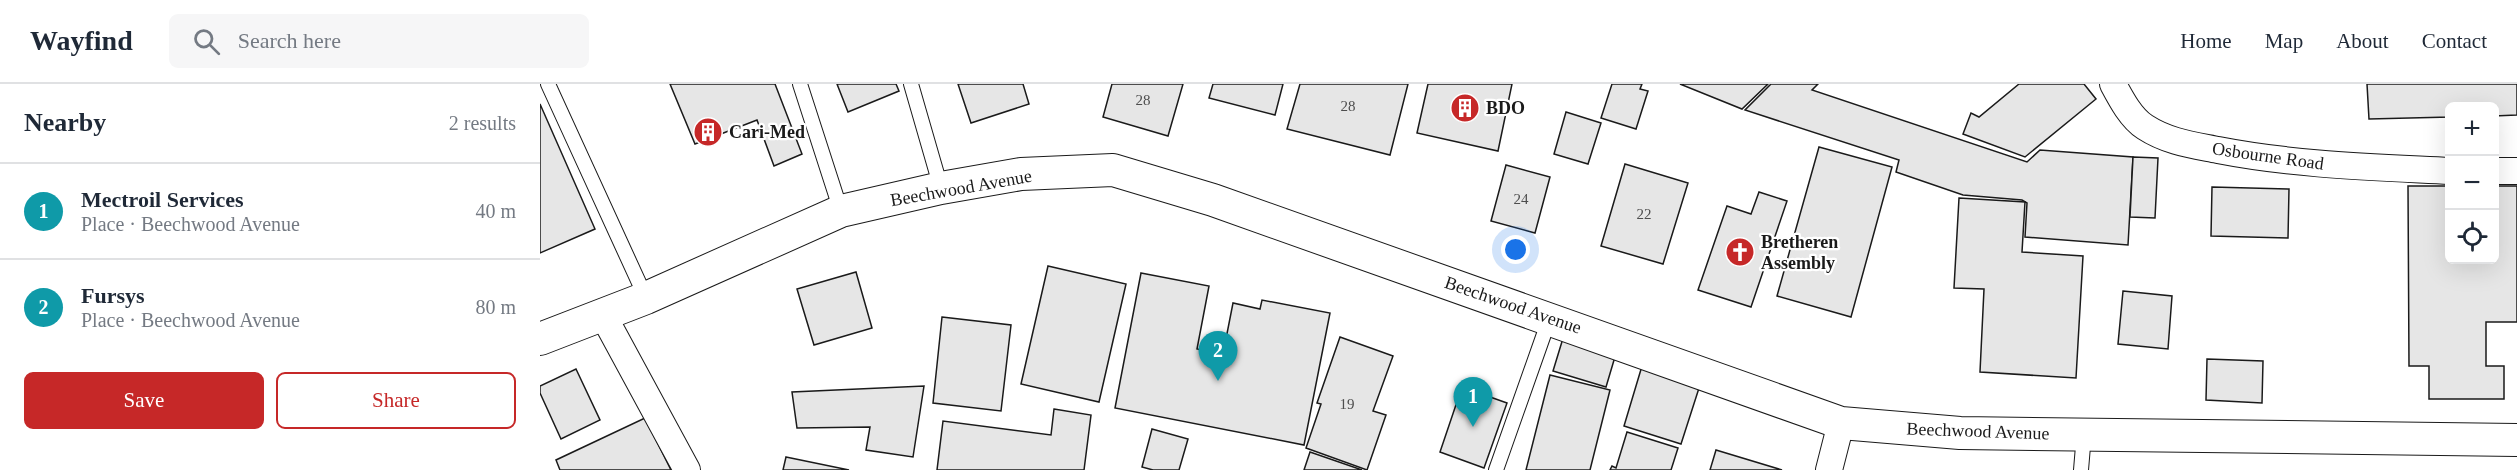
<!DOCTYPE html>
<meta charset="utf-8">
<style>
body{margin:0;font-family:Georgia,serif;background:#f6f6f7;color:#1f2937}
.controls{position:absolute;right:18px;top:18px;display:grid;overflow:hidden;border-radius:9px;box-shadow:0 6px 24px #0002}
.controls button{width:54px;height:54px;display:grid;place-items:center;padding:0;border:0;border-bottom:2px solid #e0e1e3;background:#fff;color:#1f2937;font:30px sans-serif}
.you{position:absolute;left:976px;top:166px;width:21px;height:21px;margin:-15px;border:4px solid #fff;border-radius:50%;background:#1a73e8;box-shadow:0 0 0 9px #1a73e833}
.badge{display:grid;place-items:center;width:39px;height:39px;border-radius:50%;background:#c62828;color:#fff;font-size:20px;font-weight:700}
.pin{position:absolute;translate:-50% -50px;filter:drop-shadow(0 2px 3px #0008)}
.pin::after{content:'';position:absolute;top:32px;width:21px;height:18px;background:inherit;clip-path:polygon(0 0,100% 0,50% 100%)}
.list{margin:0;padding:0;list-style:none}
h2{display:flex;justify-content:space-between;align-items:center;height:78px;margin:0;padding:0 24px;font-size:26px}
h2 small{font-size:20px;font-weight:400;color:#747a83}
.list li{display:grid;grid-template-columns:39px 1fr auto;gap:18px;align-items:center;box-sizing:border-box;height:96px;padding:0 24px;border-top:2px solid #e0e1e3}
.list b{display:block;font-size:22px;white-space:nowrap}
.list p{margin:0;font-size:20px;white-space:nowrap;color:#747a83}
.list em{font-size:20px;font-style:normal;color:#747a83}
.actions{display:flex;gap:12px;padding:18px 24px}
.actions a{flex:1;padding:14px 0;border:2px solid #c62828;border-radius:9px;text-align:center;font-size:21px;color:#c62828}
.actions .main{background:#c62828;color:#fff}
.icon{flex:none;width:33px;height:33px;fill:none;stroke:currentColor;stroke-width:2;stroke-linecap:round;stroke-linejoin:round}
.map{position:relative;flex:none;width:1977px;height:386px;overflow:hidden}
header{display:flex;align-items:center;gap:36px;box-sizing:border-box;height:84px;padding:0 30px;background:#fff;border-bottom:2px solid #e0e1e3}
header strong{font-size:28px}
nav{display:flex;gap:33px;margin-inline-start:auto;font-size:21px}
.search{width:420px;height:54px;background:#f6f6f7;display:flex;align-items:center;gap:15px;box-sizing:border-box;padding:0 21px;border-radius:9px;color:#747a83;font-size:22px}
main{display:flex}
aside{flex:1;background:#fff}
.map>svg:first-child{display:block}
.building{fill:#e6e6e6;stroke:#1a1a1a;stroke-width:1.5}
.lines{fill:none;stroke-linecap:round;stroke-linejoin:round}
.service-casing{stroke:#1a1a1a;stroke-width:16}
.minor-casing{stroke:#1a1a1a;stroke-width:28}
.tertiary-casing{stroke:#1a1a1a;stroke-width:34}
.service{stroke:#fff;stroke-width:14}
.minor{stroke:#fff;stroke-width:26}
.tertiary{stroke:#fff;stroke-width:32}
.labels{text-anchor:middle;stroke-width:4.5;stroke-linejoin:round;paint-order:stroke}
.number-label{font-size:15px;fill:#4d4d4d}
.poi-label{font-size:18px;font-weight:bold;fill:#1a1a1a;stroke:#fff;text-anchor:start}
.street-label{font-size:18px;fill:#1a1a1a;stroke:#fff}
</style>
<header>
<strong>Wayfind</strong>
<div class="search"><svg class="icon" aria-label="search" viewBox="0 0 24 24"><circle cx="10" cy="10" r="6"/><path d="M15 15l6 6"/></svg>Search here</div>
<nav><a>Home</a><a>Map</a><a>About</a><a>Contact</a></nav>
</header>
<main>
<aside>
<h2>Nearby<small>2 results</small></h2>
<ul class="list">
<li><span class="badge" style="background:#0f9aa8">1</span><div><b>Mectroil Services</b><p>Place · Beechwood Avenue</p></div><em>40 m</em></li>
<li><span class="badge" style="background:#0f9aa8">2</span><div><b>Fursys</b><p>Place · Beechwood Avenue</p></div><em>80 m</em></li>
</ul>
<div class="actions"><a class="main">Save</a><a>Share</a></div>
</aside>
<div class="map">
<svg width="1977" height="386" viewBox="0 0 1977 386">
<rect width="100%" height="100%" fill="#fff"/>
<g class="building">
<path d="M130 0H235L262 70 234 82 217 36 155 60Z"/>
<path d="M297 0H356L359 7 308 28Z"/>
<path d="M418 0H483L489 20 431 39Z"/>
<path d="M572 0H643L628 52 563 33Z"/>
<path d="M673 0H743L735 31 669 14Z"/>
<path d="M760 0H868L850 71 747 45Z"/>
<path d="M888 0H972L958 67 877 49Z"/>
<path d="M1072 0H1102L1100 5 1108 7 1096 45 1061 34Z"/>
<path d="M1140 0H1228L1202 25Z"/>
<path d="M1231 0H1278L1272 6 1487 78 1500 66 1593 73 1588 161 1485 153 1487 119 1482 116 1423 111 1356 88 1359 76 1205 26Z"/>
<path d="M1479 0H1544L1556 15 1485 73 1423 50 1431 29 1439 33Z"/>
<path d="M1827 0H1977V31L1954 32V22H1910V33L1829 35Z"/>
<path d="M0 20 55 145 0 169Z"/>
<path d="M1026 28 1061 39 1048 80 1014 70Z"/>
<path d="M1279 63 1352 83 1311 233 1237 212Z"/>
<path d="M1593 73 1618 74 1615 134 1590 133Z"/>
<path d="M1085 80 1148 99 1123 180 1061 162Z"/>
<path d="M966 81 1010 93 995 149 951 137Z"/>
<path d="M1868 102H1910V176H1954V102H1977V238H1946V282H1964V315H1889V282H1869Z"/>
<path d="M1672 103 1749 105 1748 154 1671 152Z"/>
<path d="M1219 108 1247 117 1211 223 1158 206 1187 122 1211 130Z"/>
<path d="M1419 114 1485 118 1482 168 1543 172 1536 294 1440 288 1444 205 1414 204Z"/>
<path d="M508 182 586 200 559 318 481 300Z"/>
<path d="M316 188 332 244 274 261 257 205Z"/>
<path d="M601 189 669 202 657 265 683 270 693 219 720 225 722 216 790 229 764 361 575 324Z"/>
<path d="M1583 207 1632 212 1628 265 1578 260Z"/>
<path d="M402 233 471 241 461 327 393 319Z"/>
<path d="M1024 251 1077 266 1066 303 1013 287Z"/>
<path d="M800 253 853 272 833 327 846 331 827 386 766 364 781 320 777 319Z"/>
<path d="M1667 275 1723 277 1722 319 1666 316Z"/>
<path d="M1102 282 1160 301 1141 360 1084 342Z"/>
<path d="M36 285 60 336 21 355 0 309V302Z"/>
<path d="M1010 291 1070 306 1050 386H986Z"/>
<path d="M384 302 373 373 326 366 330 343 257 344 252 308Z"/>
<path d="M922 303 967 319 944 384 900 368Z"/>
<path d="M514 325 551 331 544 386H397L403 337 511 351Z"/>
<path d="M105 334 131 386H20L16 376Z"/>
<path d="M612 345 648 355 639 386H613L602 383Z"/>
<path d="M1087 348 1138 364 1131 386H1070L1072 382 1076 384Z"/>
<path d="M1176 366 1242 386H1170Z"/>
<path d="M770 368 822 386H764Z"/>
<path d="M246 373 309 386H243Z"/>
</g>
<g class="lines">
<g class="service-casing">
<g id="service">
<path d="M8 0 106 214"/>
<path d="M260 0 301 127"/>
<path d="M371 0 401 104"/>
<path d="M956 386 1010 233"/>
<path d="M1541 386 1544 350"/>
</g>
</g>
<g class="minor-casing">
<g id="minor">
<path d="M1573 0C1581 15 1591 34 1605 43 1628 58 1653 61 1678 66 1755 81 1832 83 1910 87"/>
<path d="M1954 87H1977"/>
<path d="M63 231 147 386"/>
<path d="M1289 386 1301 339"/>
</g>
</g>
<g class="tertiary-casing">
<path id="tertiary" d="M0 255 106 214 301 127 401 104 481 90 573 86 673 116 1301 339 1420 349 1977 356"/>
</g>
<use href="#service" class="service"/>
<use href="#minor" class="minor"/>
<use href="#tertiary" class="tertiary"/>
</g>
<defs>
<g id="building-disc" transform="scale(1.5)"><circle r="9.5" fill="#c62828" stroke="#fff"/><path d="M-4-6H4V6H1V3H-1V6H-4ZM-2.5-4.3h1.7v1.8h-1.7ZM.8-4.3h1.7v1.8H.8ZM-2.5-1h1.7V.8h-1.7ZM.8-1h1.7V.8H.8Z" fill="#fff"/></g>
<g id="church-disc" transform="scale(1.5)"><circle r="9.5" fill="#c62828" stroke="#fff"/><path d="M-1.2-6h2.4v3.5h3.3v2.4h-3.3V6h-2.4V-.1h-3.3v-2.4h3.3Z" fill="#fff"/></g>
</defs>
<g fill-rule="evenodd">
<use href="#building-disc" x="925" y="24"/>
<use href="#building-disc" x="168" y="48"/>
<use href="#church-disc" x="1200" y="168"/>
</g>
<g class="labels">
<g class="number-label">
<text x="603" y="21">28</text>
<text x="808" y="27">28</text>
<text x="981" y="120">24</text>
<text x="1104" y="135">22</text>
<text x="807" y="325">19</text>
</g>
<g class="poi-label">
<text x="946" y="30">BDO</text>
<text x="189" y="54">Cari-Med</text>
<text x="1221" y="164">Bretheren<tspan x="1221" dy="21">Assembly</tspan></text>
</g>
<g class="street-label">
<text transform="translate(1728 72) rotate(8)" y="6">Osbourne Road</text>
<text transform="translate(421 104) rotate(-10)" y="6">Beechwood Avenue</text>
<text transform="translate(973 221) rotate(19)" y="6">Beechwood Avenue</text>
<text transform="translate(1438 347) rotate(2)" y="6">Beechwood Avenue</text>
</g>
</g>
</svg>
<div class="controls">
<button>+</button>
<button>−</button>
<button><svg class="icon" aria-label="locate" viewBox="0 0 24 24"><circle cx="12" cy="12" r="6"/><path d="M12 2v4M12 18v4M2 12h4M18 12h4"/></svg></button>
</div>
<div class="you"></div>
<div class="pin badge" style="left:933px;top:343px;background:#0f9aa8">1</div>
<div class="pin badge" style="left:678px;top:297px;background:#0f9aa8">2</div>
</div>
</main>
